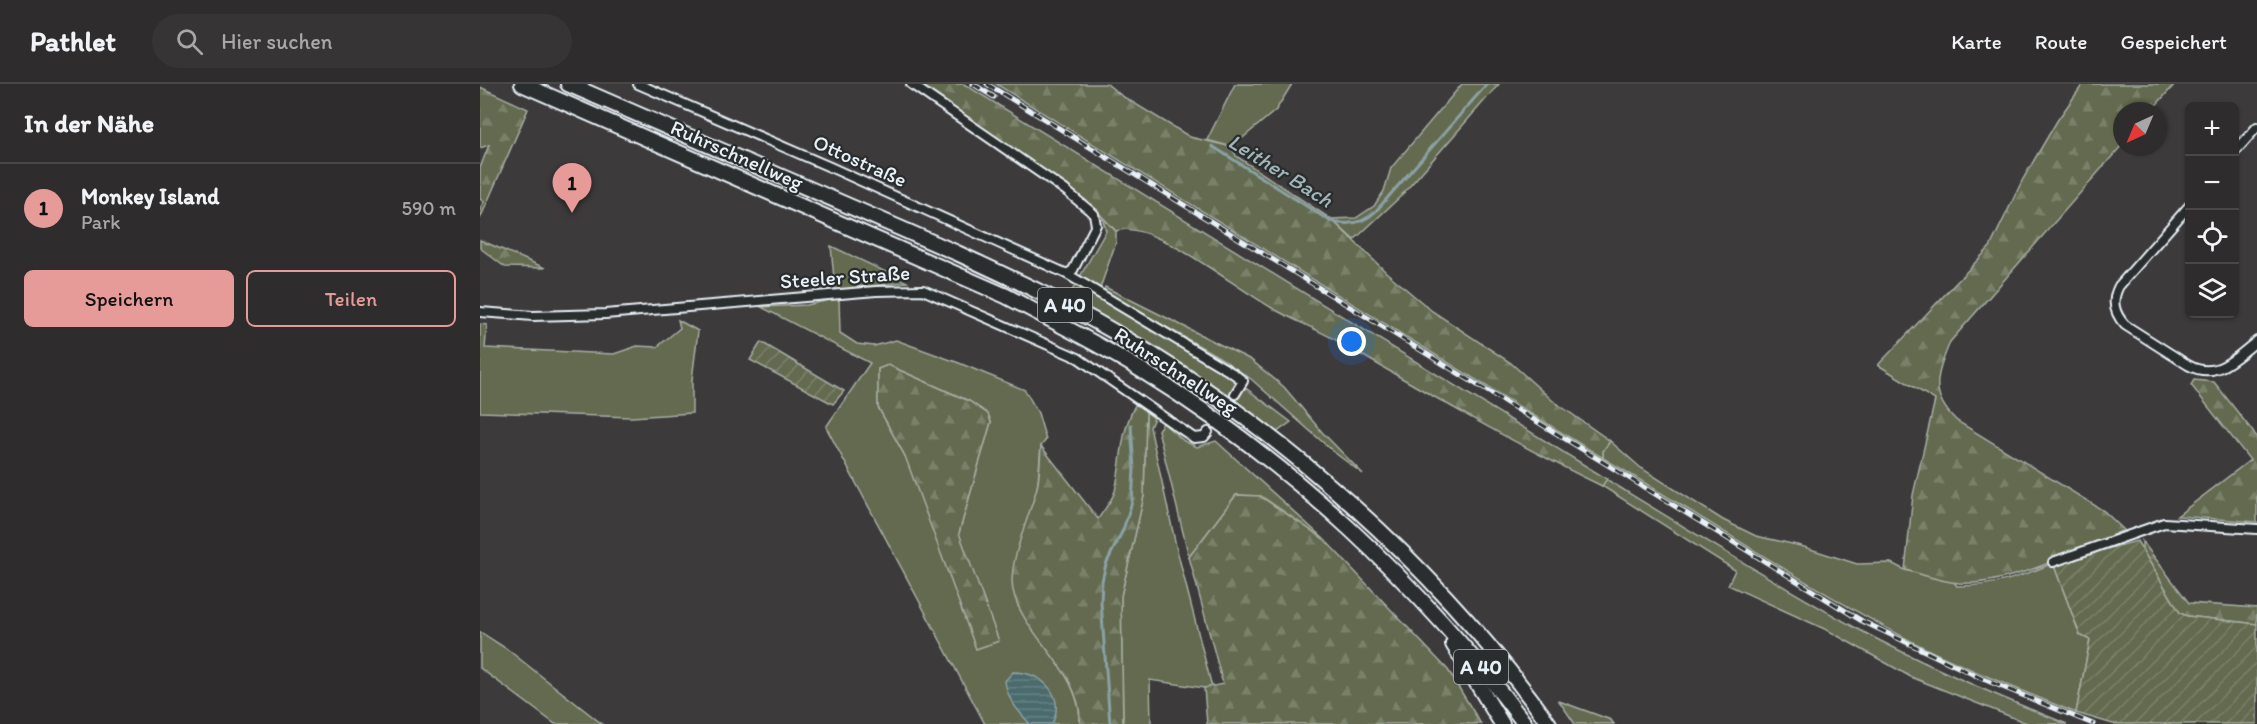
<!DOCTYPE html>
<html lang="de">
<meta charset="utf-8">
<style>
body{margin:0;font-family:Itim,sans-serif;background:#363434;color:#f1f3f6}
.controls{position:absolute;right:18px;top:18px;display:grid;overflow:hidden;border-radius:9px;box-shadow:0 2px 4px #0004}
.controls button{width:54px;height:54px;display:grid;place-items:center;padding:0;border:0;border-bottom:2px solid #494848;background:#2e2c2c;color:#f1f3f6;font:30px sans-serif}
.compass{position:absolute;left:1633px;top:18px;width:54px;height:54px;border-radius:50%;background:#2e2c2c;box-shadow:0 2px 4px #0004;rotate:224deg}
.you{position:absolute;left:872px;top:258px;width:21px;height:21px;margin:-15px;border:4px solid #fff;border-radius:50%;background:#1a73e8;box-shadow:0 0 0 9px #1a73e833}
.badge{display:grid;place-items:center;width:39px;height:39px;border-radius:50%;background:#e69b98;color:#111;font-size:20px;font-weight:700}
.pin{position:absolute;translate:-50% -50px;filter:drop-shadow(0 2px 3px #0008)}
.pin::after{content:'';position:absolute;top:32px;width:21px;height:18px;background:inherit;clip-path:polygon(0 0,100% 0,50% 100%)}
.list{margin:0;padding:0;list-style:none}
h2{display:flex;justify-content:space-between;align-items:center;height:78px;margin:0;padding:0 24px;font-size:26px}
h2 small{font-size:20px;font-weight:400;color:#a7a7a9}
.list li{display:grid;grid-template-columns:39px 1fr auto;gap:18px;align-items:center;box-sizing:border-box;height:90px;padding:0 24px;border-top:2px solid #494848}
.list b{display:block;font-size:22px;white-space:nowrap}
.list p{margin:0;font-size:20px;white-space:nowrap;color:#a7a7a9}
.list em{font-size:20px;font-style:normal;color:#a7a7a9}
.actions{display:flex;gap:12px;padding:18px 24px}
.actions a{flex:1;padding:14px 0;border:2px solid #e69b98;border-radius:9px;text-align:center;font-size:21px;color:#e69b98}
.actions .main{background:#e69b98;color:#111}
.icon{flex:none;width:33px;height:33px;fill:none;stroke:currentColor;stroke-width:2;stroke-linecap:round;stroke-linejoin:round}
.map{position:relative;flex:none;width:1777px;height:640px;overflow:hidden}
header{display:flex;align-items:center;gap:36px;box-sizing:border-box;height:84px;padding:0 30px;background:#2e2c2c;border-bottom:2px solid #494848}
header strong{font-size:28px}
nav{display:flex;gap:33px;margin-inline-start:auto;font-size:21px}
.search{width:420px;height:54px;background:#363434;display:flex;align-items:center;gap:15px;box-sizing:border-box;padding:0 21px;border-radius:33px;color:#a7a7a9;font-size:22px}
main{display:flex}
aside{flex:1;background:#2e2c2c}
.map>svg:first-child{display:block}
.green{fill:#646b50;stroke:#a6aea4;stroke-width:1.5;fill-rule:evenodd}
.forest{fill:url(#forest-firs);stroke:#a6aea4;stroke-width:1.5}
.garden{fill:url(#garden-furrows);stroke:#a6aea4;stroke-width:1.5}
.water{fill:url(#water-rules);stroke:#8aa1a5;stroke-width:1.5}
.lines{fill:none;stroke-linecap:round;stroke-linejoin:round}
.stream{stroke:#8aa1a5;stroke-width:3}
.minor-tunnel{stroke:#575557;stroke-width:8;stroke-dasharray:8 4;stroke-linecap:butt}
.minor-casing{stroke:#e8f1f8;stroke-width:12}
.motorway-casing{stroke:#e8f1f8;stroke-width:18}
.minor{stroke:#2a2d2e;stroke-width:8}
.motorway{stroke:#2a2d2e;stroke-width:14}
.rail-casing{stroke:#e8f1f8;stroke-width:5}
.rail{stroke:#2a2d2e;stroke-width:3;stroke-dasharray:9;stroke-linecap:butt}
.labels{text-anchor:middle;stroke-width:4.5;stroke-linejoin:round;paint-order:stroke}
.shield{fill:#2a2d2e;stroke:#afb6bb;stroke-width:1.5}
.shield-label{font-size:20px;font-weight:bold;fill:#e8f1f8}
.street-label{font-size:21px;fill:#e8f1f8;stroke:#2a2d2e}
.water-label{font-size:22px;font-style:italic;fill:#a2b5b9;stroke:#2a2d2e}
</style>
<header>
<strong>Pathlet</strong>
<div class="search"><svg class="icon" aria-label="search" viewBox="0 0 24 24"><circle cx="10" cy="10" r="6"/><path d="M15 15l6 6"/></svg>Hier suchen</div>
<nav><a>Karte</a><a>Route</a><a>Gespeichert</a></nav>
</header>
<main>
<aside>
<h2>In der Nähe<small></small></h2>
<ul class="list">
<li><span class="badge">1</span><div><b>Monkey Island</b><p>Park</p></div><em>590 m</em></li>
</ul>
<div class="actions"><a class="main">Speichern</a><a>Teilen</a></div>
</aside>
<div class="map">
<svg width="1777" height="640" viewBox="0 0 1777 640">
<defs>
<pattern id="forest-firs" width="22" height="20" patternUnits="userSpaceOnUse" patternTransform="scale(1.5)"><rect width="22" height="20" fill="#646b50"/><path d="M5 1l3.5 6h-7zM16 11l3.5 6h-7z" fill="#7a816a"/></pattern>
<pattern id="garden-furrows" width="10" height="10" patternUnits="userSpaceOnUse" patternTransform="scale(1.5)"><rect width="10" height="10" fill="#646b50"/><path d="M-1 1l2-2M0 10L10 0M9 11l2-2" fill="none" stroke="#7a816a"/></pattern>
<pattern id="water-rules" width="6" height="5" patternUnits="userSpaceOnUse" patternTransform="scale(1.5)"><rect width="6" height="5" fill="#4c6b6d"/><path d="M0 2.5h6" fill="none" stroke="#668183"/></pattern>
</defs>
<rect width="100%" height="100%" fill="#3d3a3b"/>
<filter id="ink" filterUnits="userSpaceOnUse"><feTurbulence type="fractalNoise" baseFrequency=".0167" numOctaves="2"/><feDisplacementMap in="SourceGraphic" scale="12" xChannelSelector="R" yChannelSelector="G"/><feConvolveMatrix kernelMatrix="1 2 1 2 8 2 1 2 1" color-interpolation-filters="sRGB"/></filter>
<g filter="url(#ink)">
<g class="green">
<path d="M755 0H812L796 26 752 63 727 56Z"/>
<path d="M982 0H1019L921 112 874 156 851 135 876 134 894 122 904 107 911 84Z"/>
<path d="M622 133 636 147V158L617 213 751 293 811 338 797 348 729 298 678 266 593 220 590 210 626 147Z"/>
<path d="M351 162 427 198 355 206Z"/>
<path d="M625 203 771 276 804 303 842 348 883 390 855 369 771 295 739 273 624 208Z"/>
<path d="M359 214 360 249 377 260 394 262 416 256 479 279 545 306 558 329 566 356 561 362 558 398 538 522C560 553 602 600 600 640H505L346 343 390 279 281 223 327 221ZM408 281 489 317 508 330 511 338 479 449 425 372 398 323V285Z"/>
<path d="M198 236 218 247 212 296V329L152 333 0 328V240L7 241 5 264 134 270 157 262 177 263 200 244Z"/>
<path d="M666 328 674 334 670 343 696 462 732 603 724 604 670 596 671 640H643L641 512 664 412Z"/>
<path d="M683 339 704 357 717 363 736 357 845 456 781 412 756 411 709 473 678 346Z"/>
<path d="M1130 357 1161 384 1243 436 1276 452 1321 462 1377 480 1411 479 1425 486 1474 498 1477 502C1516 502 1538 494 1573 479L1600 551 1610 556 1596 629C1540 606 1483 584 1429 556 1324 501 1225 434 1123 374V367Z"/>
<path d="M1126 395C1209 446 1291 497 1376 544 1444 581 1515 611 1587 640H1549L1431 593 1349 547 1248 501 1255 486 1122 402Z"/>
<path d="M0 548 27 565 122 640H75L0 584Z"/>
<path d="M1079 617 1131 636 1134 640H1095Z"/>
</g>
<g class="forest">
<path d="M435 0H484L1127 395 1122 402C1033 359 947 309 861 259 839 246 815 237 792 224 770 211 749 196 727 182 707 169 659 138 636 147L616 126Z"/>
<path d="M516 0H627L642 12 710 53 752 63 756 72 851 135 907 189 952 227 1031 279 1072 316 1130 357 1123 367V374Z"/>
<path d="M1603 0H1695L1671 27H1642V61L1470 258C1457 291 1448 310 1477 337L1624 427 1644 446C1599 466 1527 503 1479 499 1461 498 1442 490 1425 486L1433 411 1455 316 1398 281 1510 163 1543 95 1577 37Z"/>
<path d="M0 3 48 25 0 135V124L4 118 0 115V84L9 61 0 64Z"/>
<path d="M0 156 65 184 25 183 0 164Z"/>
<path d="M408 281 489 317 508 330 511 338 479 449 519 557 496 565 425 372 398 323V285Z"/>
<path d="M1714 296 1734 298 1777 353V438L1697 432 1770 376 1711 301Z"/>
<path d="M658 316 666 328 664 412 641 512 643 640H600C603 587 542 552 533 506 527 478 552 428 558 399 560 387 560 374 561 362L618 435C623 427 632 417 635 407 643 374 639 348 658 316Z"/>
<path d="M756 411 780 412 845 456 968 586 1001 640H727L724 604 743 600 709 473Z"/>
<path d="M1662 457 1709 519 1777 524V540L1707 532 1700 529 1662 466Z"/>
</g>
<g class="garden">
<path d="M281 258 364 307 353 320 270 276Z"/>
<path d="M1657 457 1700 529 1707 532 1777 540V640H1633L1596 629 1610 556 1600 551 1573 479Z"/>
</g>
<path class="water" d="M533 588C562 588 586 611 572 640H550C538 627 527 615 525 597Z"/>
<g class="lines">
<g class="stream">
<path d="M732 62 850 137C867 142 883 140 896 127L1007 0"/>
<path d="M630 640 621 518 622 497 626 480 643 446 652 418 654 385 651 341"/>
</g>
<path class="minor-tunnel" d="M728 348 755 310"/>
<g class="minor-casing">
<g id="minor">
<path d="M158 0 350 83 587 190 754 290 763 297 755 310"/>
<path d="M431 0 585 106 614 130 616 141 593 186 587 190"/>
<path d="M1754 69 1777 43"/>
<path d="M1710 121 1639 202C1631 217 1634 229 1645 241L1708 281C1736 297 1755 274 1777 257"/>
<path d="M0 228 53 232 125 230 396 207 443 206 598 274 714 354 724 353 728 348"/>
<path d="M1573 478 1684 439 1777 445"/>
</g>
</g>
<g class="motorway-casing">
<g id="motorway">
<path d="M42 0 526 212C571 236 617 259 661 286 810 378 941 500 1045 640"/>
<path d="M88 0 477 169C529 193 581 217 631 246 797 341 959 484 1069 640"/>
<path d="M973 560 1022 640"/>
</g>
</g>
<use href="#minor" class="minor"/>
<use href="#motorway" class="motorway"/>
<g class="rail-casing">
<g id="rail">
<path d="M493 0 514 13"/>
<path d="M507 0 1382 537 1503 595 1613 640"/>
</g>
</g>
<use href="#rail" class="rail"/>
</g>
</g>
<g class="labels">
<g class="shield">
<rect x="558" y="204" width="54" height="34" rx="4.5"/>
<rect x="974" y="566" width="54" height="34" rx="4.5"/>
</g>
<g class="shield-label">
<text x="585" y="228">A 40</text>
<text x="1001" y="590">A 40</text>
</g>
<g class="street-label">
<text transform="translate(257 71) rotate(24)" y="7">Ruhrschnellweg</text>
<text transform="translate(380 77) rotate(24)" y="7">Ottostraße</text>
<text transform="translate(365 193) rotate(-4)" y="7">Steeler Straße</text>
<text transform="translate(696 287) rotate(33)" y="7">Ruhrschnellweg</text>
</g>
<g class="water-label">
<text transform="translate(801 86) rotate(32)" y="8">Leither Bach</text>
</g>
</g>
</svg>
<div class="controls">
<button>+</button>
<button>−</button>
<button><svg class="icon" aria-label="locate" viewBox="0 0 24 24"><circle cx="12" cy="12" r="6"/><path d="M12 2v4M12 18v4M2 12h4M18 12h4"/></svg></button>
<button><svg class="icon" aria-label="layers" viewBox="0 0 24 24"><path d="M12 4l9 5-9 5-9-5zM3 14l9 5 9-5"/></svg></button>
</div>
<svg class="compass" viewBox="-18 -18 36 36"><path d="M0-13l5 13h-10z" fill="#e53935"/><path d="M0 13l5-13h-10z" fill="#a7a7a9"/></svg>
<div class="you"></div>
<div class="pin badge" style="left:92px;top:129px">1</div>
</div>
</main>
